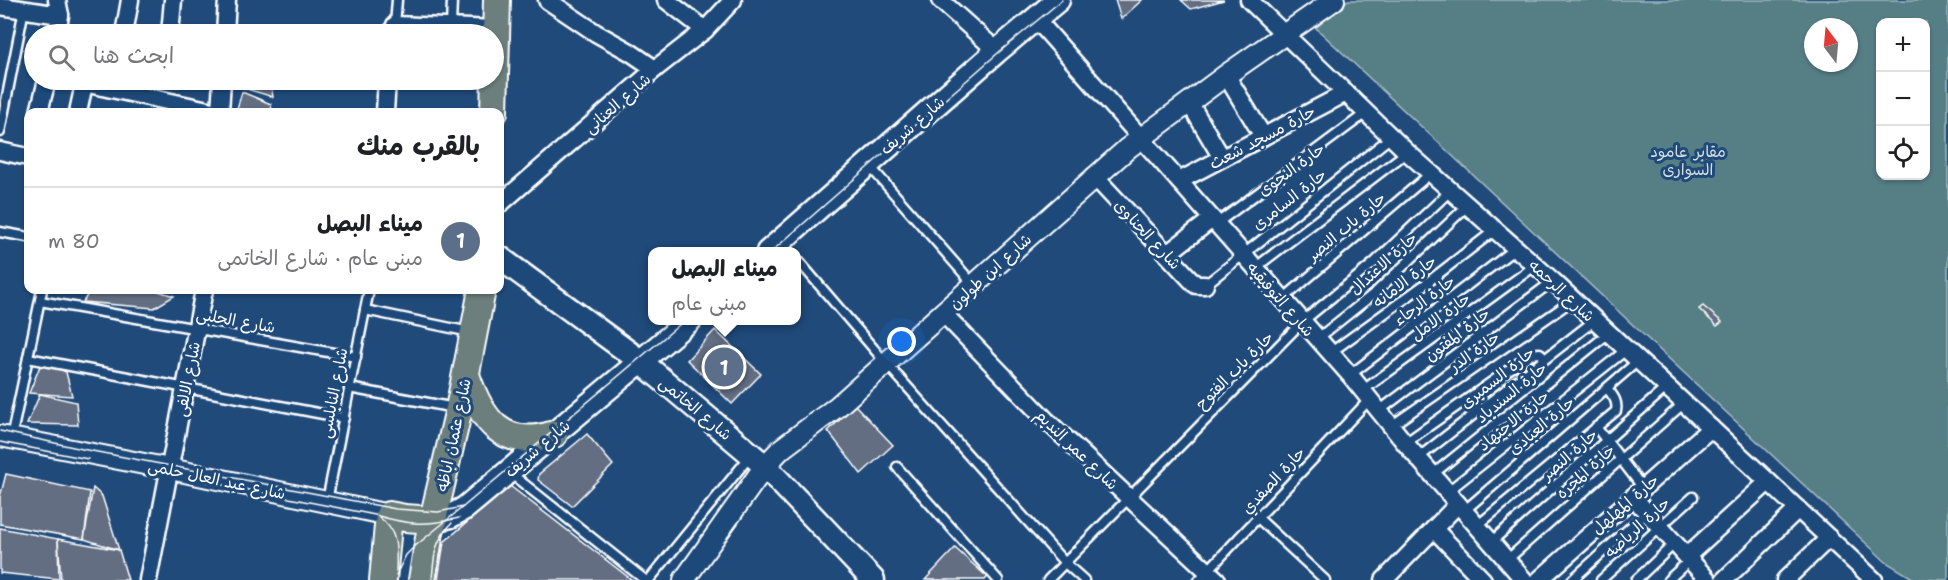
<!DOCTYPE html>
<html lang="ar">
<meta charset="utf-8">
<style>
body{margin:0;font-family:"Shantell Sans","Playpen Sans Arabic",sans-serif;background:#f2f2f2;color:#202124;direction:rtl}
.controls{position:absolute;right:18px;top:18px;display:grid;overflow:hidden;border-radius:12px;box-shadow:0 2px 4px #0004}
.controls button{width:54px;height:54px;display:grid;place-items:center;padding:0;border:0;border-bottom:2px solid #e0e0e0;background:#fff;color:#202124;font:30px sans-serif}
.compass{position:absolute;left:1804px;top:18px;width:54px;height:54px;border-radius:50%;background:#fff;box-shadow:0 2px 4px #0004;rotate:344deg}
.you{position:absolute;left:902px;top:342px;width:21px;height:21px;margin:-15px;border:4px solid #fff;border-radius:50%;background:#1a73e8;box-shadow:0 0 0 9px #1a73e833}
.badge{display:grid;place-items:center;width:39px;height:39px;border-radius:50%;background:#ea580c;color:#fff;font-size:20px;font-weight:700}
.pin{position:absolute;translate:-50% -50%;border:3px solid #fff;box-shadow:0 2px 6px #0006}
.popup{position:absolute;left:648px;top:247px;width:153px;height:78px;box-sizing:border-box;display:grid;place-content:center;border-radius:12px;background:#fff;filter:drop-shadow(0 2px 4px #0005);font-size:20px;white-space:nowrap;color:#757577}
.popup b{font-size:22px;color:#202124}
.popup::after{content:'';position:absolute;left:50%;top:100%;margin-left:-12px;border:12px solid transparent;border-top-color:#fff}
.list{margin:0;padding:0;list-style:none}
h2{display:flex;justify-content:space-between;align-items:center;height:78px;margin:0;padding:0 24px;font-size:26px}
h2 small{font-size:20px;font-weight:400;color:#757577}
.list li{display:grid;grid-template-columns:39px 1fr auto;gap:18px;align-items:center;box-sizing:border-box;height:108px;padding:0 24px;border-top:2px solid #e0e0e0}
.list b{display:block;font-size:22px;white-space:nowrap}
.list p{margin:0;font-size:20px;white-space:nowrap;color:#757577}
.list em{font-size:20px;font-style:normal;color:#757577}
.icon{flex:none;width:33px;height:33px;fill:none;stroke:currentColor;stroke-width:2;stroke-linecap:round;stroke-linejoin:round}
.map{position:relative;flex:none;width:1948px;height:580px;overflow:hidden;direction:ltr}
.search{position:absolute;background:#fff;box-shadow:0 2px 4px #0004;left:24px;top:24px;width:480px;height:66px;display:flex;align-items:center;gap:15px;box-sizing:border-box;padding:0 21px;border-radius:33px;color:#757577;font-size:22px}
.panel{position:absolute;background:#fff;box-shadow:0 2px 4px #0004;left:24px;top:108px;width:480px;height:186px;border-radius:12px;direction:rtl}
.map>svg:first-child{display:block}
.green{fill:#577e85;stroke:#abbec2;stroke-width:1.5;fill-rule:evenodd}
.building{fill:#646e83;stroke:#fff;stroke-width:1.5}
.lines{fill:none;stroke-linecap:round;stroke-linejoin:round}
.service-casing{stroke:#fff;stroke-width:13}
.minor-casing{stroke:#fff;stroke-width:21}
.tertiary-casing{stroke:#fff;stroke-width:24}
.secondary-casing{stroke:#fff;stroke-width:27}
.primary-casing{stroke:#fff;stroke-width:30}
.service{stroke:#1f4a7a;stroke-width:8}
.minor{stroke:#1f4a7a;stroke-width:16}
.tertiary{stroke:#1f4a7a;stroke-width:20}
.secondary{stroke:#1f4a7a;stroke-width:22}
.primary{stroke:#6c7f7c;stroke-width:26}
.tram{stroke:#fff;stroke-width:1.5}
.labels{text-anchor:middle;stroke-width:6;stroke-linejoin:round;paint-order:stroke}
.street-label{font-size:16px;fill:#fff;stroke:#1f4a7a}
.park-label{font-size:16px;fill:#d5dfe0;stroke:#1f4a7a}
</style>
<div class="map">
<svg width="1948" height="580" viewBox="0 0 1948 580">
<rect width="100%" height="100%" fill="#1f4a7a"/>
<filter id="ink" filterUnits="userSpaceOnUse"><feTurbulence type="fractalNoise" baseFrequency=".0167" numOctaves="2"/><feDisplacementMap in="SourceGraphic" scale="12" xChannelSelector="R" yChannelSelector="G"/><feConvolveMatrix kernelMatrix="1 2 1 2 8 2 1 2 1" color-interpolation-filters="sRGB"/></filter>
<g filter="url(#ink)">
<path class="green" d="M1348 0H1948V580L1914 579 1886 562 1316 28ZM1880 22H1926V176H1880ZM1813 27H1849V63H1813Z"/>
<g class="building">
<path d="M1115 0H1142L1121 19Z"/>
<path d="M1181 0H1224L1191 9Z"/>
<path d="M237 80H270L273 97 237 86Z"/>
<path d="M242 92 271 104 272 112H236Z"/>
<path d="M90 290H155L174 296 154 308 83 302Z"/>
<path d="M1703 306 1722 322 1717 326 1699 309Z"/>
<path d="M715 330 761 374 732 404 687 360Z"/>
<path d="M42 361 66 372 72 396 29 393Z"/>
<path d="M40 394 76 402 78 425 27 424Z"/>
<path d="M1560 402 1568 415 1555 424 1546 413Z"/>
<path d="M855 405 893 445 861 474 828 431Z"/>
<path d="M587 434 613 465 572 506 538 480 539 474Z"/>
<path d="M6 474 90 492 84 539 0 524V497Z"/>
<path d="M510 486 632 580H438L444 542Z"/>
<path d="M93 488 102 496 119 550 84 539Z"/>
<path d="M0 528 58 539 59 579 0 573Z"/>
<path d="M58 539 119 550 128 580H61Z"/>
<path d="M955 548 984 574 991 573 985 580H925Z"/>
</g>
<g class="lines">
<g class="service-casing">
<g id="service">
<path d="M395 25 397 0"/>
<path d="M451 27 452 0"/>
<path d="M0 132 24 9"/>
<path d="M868 164 974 285"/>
<path d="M1216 224 1366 113"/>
<path d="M0 232 28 237"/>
<path d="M796 258 886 363 1065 563 1084 580"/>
<path d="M1255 268 1407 152"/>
<path d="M1205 285 1391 137"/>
<path d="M1282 300 1430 174"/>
<path d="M40 301 356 357"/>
<path d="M365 310 470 332"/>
<path d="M1317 339 1376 292 1467 206"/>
<path d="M1330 353 1428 282 1495 230"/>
<path d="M28 358 344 418"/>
<path d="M1350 375 1516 248"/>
<path d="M349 388 455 408"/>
<path d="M1362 391 1536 265"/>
<path d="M1379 411 1553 281"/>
<path d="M1391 426 1573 300"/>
<path d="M1596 427 1643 488"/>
<path d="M11 439 42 290"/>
<path d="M1405 443 1531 354 1540 353 1546 358"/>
<path d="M1418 458 1595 320"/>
<path d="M897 467 998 580"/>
<path d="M509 472 645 580"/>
<path d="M1432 475 1609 333"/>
<path d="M1447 492 1626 350"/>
<path d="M327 501 369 290"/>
<path d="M1464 511 1638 361"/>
<path d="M1258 518 1325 580"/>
<path d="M1477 526 1616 411C1618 401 1613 396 1607 388"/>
<path d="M1491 542 1666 388"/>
<path d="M1507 560 1683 404"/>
<path d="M649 580 751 455"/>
<path d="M1048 580 1302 322 1375 262 1450 191"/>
<path d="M1199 580 1369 400"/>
<path d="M1572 580 1647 512"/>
<path d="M1601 580 1693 497"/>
<path d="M1636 580 1675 543"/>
<path d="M1668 580 1690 560"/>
</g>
</g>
<g class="minor-casing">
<g id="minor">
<path d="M57 0 60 15 57 34"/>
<path d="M547 0 596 33 630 52 655 69"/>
<path d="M666 0 705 30"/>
<path d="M940 0 997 51"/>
<path d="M1249 0 1407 152 1553 281 1874 580"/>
<path d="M0 6 60 15"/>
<path d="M1036 19 1350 375 1405 443 1524 580"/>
<path d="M124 34 130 0"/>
<path d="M170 34 173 0"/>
<path d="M225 34 227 0"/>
<path d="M394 34 395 25 496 29"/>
<path d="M1226 75 1263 136"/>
<path d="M84 83 217 112"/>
<path d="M1189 102 1222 158"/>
<path d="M39 112 47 80"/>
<path d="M78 112 85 80"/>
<path d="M220 112 222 80"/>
<path d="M385 112 387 80"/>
<path d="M0 151 28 157"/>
<path d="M1094 176 1193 282 1196 285H1205"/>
<path d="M1179 181 1346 93"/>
<path d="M500 204 655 69 705 30 733 0"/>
<path d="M1167 254 1212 219"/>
<path d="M943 313 1047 421 1217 580"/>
<path d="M1633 497 1708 580"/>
<path d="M1434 529 1483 580"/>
<path d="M1687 556 1768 482"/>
<path d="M148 580 204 290"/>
<path d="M1384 580 1458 504"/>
<path d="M1539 580 1711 428"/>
<path d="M1724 580 1798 509"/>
<path d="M1785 580 1829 538"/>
</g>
</g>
<g class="tertiary-casing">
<g id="tertiary">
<path d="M0 436 170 469 389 515"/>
<path d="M684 580 765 466 781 449 838 406 1128 148 1226 75 1334 0"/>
</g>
</g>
<g class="secondary-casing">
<g id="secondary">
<path d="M768 252 997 51 1058 0"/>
<path d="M500 258 639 360 765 466 873 580"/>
<path d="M434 520 451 516 465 508 690 320"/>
</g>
</g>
<g class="primary-casing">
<g id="primary">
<path d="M494 112 497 0"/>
<path d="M466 375C481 419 502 451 554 434"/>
<path d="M383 580 389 515 405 518 434 520"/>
<path d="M422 580 430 532 459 409 482 290"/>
</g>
</g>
<use href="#service" class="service"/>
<use href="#minor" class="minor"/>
<use href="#tertiary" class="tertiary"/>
<use href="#secondary" class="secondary"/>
<use href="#primary" class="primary"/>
<g class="tram">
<path d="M771 252 998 53 1062 0"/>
<path d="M0 431 87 450 396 509 438 512 463 507"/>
<path d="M0 442 88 459"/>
<path d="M203 481 375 515C409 525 425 526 459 518"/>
<path d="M379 517C398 530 397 550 396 571"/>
<path d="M396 575 406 555 414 547 463 507 685 320"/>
<path d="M432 580C434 556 434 541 452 523"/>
</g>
</g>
</g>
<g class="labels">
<g class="street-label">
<text transform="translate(617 103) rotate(-41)" y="6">شارع العنانى</text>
<text transform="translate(912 125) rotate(-41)" y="6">شارع شريف</text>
<text transform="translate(1262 137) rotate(-28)" y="6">حارة مسجد شعث</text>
<text transform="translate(1291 169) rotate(-36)" y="6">حارة النجوى</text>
<text transform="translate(1289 199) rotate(-38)" y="6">حارة السامرى</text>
<text transform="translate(1346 226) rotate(-40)" y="6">حارة باب النصر</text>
<text transform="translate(1148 234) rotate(47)" y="6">شارع الحناوى</text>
<text transform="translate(1383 263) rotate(-42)" y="6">حارة الاعتدال</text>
<text transform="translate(990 271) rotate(-42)" y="6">شارع ابن طولون</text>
<text transform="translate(1404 281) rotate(-37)" y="6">حارة الامانه</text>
<text transform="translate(1562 290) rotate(43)" y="6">شارع الرحمه</text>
<text transform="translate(1281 299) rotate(49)" y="6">شارع التوفيقيه</text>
<text transform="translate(1424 300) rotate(-37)" y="6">حارة الرجاء</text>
<text transform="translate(1440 316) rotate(-36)" y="6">حارة الامل</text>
<text transform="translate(236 320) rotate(10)" y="6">شارع الحلبى</text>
<text transform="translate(1457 334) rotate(-37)" y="6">حارة المفتون</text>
<text transform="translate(1474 351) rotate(-35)" y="6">حارة الدر</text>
<text transform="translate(1234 370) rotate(-45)" y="6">حارة باب الفتوح</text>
<text transform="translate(1497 377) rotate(-38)" y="6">حارة السميرى</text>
<text transform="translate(187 379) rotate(-79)" y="6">شارع الالفى</text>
<text transform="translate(1511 392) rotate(-39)" y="6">حارة السندباد</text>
<text transform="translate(333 393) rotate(-79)" y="6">شارع النابلسى</text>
<text transform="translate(696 408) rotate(40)" y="6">شارع الخاتمى</text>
<text transform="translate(1513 420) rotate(-39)" y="6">حارة الاجتهاد</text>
<text transform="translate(1541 425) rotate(-40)" y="6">حارة العبادى</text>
<text transform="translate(453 435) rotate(-78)" y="6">شارع عثمان اباظه</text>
<text transform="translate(537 448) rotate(-40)" y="6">شارع شريف</text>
<text transform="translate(1077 449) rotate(44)" y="6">شارع عمر النديم</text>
<text transform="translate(1569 454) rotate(-41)" y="6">حارة النصر</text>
<text transform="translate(1585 471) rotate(-42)" y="6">حارة المجره</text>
<text transform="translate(217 479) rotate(12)" y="6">شارع عبد العال حلمى</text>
<text transform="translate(1273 480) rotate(-47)" y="6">حارة الصفدي</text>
<text transform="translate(1625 504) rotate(-41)" y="6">حارة المهلهل</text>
<text transform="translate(1637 527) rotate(-42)" y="6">حارة الرياضه</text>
</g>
<g class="park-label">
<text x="1688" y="157">مقابر عامود<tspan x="1688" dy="18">السوارى</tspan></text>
</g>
</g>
</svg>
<div class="controls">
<button>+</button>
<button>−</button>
<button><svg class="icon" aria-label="locate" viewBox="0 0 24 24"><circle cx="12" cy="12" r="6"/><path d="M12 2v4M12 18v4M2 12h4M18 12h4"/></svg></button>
</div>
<svg class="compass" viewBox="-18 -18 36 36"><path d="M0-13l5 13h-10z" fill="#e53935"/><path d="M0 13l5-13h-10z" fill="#757577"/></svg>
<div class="you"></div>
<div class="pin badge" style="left:724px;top:367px;background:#5c6f8a">1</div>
<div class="popup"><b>ميناء البصل</b>مبنى عام</div>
<div class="search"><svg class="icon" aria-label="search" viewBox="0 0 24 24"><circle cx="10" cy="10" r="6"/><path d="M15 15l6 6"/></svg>ابحث هنا</div>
<section class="panel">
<h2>بالقرب منك<small></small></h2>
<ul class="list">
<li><span class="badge" style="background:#5c6f8a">1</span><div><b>ميناء البصل</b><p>مبنى عام · شارع الخاتمى</p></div><em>80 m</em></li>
</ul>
</section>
</div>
